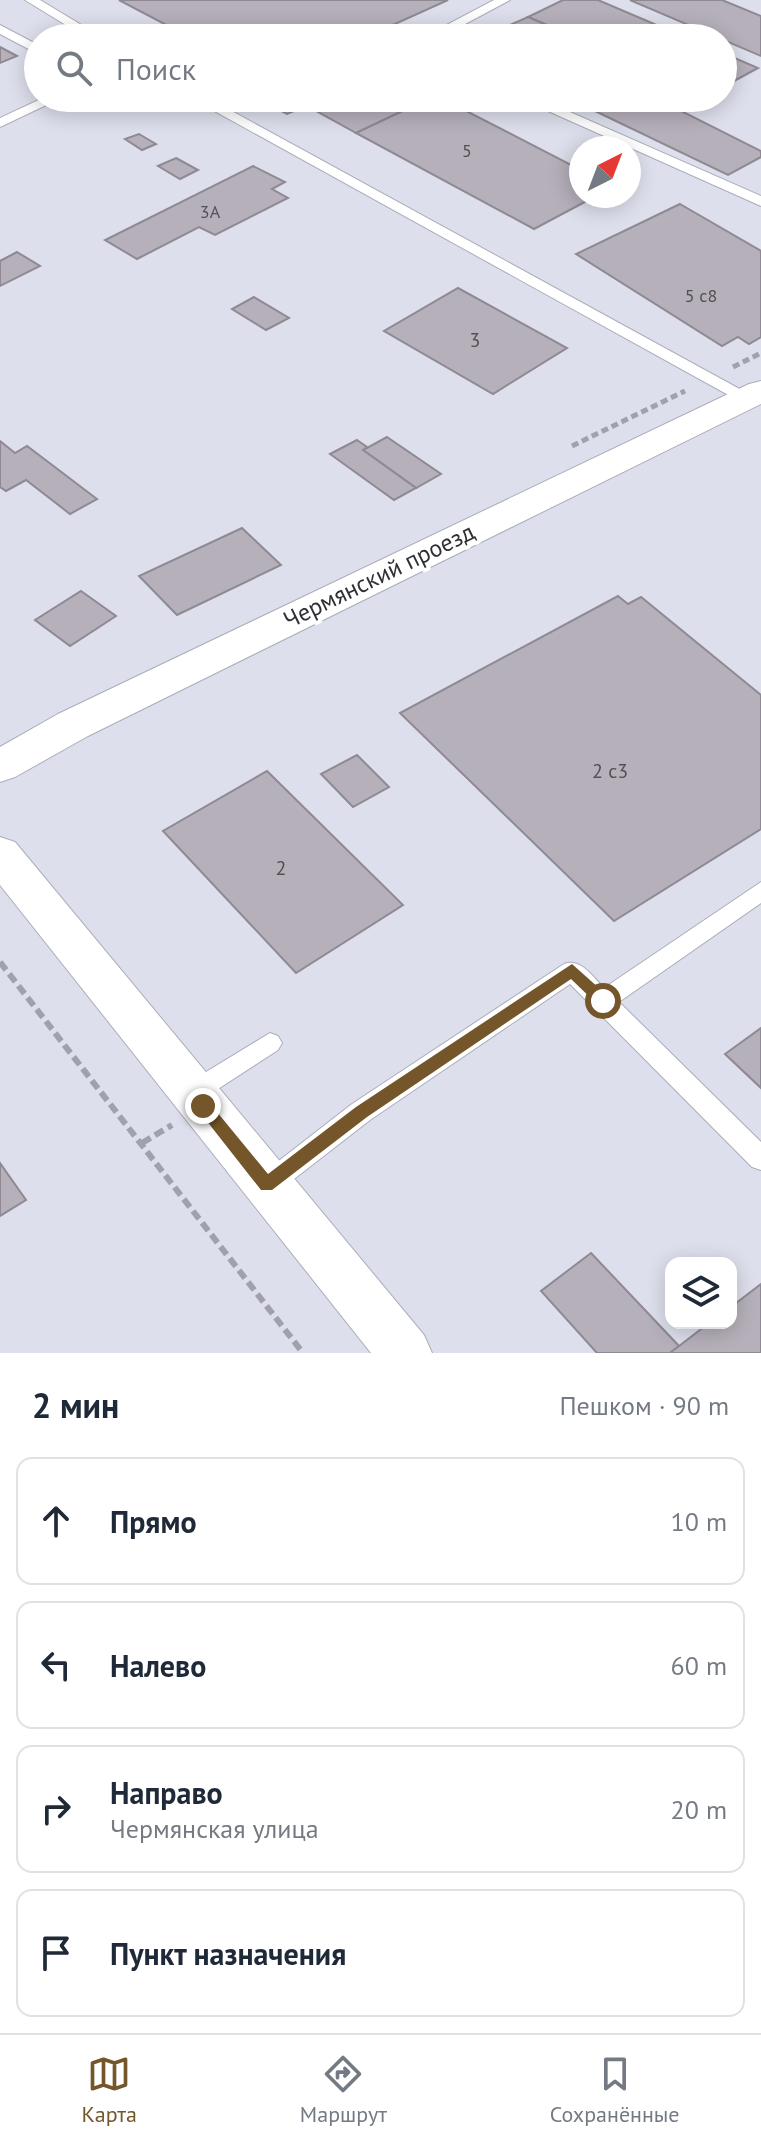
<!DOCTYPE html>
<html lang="ru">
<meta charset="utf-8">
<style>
body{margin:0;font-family:"PT Sans",sans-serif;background:#f2f2f3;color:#1f2937}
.controls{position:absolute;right:24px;bottom:24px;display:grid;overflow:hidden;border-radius:16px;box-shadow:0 4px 20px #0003}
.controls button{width:72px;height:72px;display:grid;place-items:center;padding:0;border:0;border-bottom:2px solid #e0e1e3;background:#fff;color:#1f2937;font:40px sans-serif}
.compass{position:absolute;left:569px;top:136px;width:72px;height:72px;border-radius:50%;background:#fff;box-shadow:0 4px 20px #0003;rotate:42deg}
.stop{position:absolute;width:24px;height:24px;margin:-18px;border:6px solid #74562a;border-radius:50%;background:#fff}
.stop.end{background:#74562a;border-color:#fff;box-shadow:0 2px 8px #0008}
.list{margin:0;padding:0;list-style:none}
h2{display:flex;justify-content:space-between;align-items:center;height:104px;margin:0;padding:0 32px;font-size:34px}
h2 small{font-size:26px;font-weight:400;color:#747a83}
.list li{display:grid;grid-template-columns:52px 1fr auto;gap:24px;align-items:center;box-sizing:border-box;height:128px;margin:0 16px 16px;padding:0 16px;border:2px solid #e0e1e3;border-radius:16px}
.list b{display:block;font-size:30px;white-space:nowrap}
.list p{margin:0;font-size:26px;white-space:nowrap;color:#747a83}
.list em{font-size:26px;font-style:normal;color:#747a83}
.icon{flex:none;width:44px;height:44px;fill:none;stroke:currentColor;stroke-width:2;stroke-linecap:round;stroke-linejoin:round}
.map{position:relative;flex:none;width:761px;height:1353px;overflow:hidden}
.search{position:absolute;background:#fff;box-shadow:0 4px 20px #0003;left:24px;right:24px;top:24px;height:88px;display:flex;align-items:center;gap:20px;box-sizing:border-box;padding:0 28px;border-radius:44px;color:#747a83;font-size:30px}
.sheet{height:680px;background:#fff}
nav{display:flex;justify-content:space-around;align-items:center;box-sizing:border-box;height:112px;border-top:2px solid #e0e1e3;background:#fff;font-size:22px;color:#747a83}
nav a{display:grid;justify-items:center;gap:4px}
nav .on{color:#74562a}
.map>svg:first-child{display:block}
.building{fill:#b6b0bb;stroke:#8f8994;stroke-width:2}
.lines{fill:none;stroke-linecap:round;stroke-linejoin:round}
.service-casing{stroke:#abadb9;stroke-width:2}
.minor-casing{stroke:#abadb9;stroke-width:2}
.path-far1{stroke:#a0a1ab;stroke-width:5;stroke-dasharray:7 4;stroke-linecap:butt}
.path{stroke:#a0a1ab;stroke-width:6;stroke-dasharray:10 5;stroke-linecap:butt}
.service{fill:#fff;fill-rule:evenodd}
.minor{fill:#fff;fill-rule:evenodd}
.route{fill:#74562a}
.labels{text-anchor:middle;stroke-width:8;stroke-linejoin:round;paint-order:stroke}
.far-number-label{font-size:18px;fill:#515056}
.number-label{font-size:20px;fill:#515056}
.street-label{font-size:24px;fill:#2f3034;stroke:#fff}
</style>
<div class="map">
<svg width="761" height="1353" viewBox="0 0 761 1353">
<rect width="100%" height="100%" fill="#dddfec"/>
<g class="building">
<path d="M119 0H448L364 38H191Z"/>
<path d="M563 0H598L687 38H577L528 17Z"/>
<path d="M630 0H722L761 16V56Z"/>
<path d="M528 17 577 38H480Z"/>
<path d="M140 27 161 38H133L125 34Z"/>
<path d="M0 47 17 56 0 63Z"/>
<path d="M723 53 758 68 723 87Z"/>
<path d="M257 98H293L306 106 287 114Z"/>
<path d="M333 98H430L356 133 311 108Z"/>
<path d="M430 98H441L581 170V196H596L534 229 356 133Z"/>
<path d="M568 98H703L681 111 761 151V157L728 175Z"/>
<path d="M139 134 156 144 142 150 125 139Z"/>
<path d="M176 158 198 170 180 179 158 166Z"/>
<path d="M253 166 285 182 272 189 288 198 215 235 199 227 137 259 105 240Z"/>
<path d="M680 204 761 251V337L749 344 738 337 722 346 576 254Z"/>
<path d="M17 252 40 266 0 286V261Z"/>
<path d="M458 288 567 348 493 394 384 331Z"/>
<path d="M254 297 289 318 266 330 232 309Z"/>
<path d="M387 437 441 474 416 488 363 450Z"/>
<path d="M357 440 367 447 363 450 416 488 394 500 330 454Z"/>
<path d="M0 441 15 453 27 446 97 499 70 514 26 480 6 491 0 487Z"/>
<path d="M242 528 281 565 177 615 139 576Z"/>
<path d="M81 591 116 616 70 646 35 620Z"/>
<path d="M618 596 628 604 641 597 761 695V829L614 921 400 713Z"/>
<path d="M357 755 389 787 353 807 321 774Z"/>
<path d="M267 771 403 905 296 973 163 831Z"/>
<path d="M761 1028V1088L725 1054Z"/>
<path d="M0 1163 26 1200 0 1216Z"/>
<path d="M591 1253 679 1346 670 1353H597L541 1291Z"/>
<path d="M761 1284V1353H670L709 1323H731V1307Z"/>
</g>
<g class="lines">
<g class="service-casing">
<g id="service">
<path d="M25 0H40L103 38H87Z"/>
<path d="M494 0H510L439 38H422Z"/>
<path d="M0 25 38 45V54L0 34Z"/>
<path d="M43 98H61L0 127V118Z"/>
<path d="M191 98H208L756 398 753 402H741Z"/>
<path d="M519 98H538L761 196V206Z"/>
<path d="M761 882V903L619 1002 761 1142V1170L752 1167 570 984 370 1120 276 1193 267 1196 258 1193 254 1185 258 1177 352 1104 564 964C581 958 592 976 604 988Z"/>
<path d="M270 1033 278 1036 282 1043 278 1050 201 1100 192 1104 183 1100 180 1093 183 1086Z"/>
</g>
</g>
<g class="minor-casing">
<g id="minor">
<path d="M761 381V404L88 736 15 777 0 782V747L58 714 749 384Z"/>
<path d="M0 837 15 842 424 1335 432 1353H371L0 885Z"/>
</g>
</g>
<g class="path-far1">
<path d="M733 367 761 353"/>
<path d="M572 446 685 391"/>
</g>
<g class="path">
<path d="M0 962 303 1353"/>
<path d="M142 1143 172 1125"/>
</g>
<use href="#service" class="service"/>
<use href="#minor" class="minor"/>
</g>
<path class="route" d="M572 964 609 997V1005H598L571 979 367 1117 272 1190H261L195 1106 197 1101H208L268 1174 356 1107Z"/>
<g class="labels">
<g class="far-number-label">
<text x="467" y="157">5</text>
<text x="210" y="218">3А</text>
<text x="701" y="302">5 с8</text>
</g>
<g class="number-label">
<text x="475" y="347">3</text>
<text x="610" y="778">2 с3</text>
<text x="281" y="875">2</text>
</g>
<g class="street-label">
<text transform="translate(379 576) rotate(-26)" y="8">Чермянский проезд</text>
</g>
</g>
</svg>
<div class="controls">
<button><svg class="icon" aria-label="layers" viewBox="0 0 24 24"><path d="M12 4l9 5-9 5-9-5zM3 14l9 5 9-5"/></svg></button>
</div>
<svg class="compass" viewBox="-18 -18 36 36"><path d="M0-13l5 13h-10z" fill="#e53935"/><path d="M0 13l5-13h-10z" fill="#747a83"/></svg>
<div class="stop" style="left:603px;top:1001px"></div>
<div class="stop end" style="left:203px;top:1106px"></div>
<div class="search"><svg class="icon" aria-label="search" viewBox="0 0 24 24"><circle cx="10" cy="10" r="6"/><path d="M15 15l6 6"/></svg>Поиск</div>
</div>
<section class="sheet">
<h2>2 мин<small>Пешком · 90 m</small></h2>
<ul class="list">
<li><svg class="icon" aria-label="ahead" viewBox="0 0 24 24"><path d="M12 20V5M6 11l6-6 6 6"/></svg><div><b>Прямо</b></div><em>10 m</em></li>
<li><svg class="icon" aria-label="left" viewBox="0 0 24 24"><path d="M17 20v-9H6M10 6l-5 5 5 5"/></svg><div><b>Налево</b></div><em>60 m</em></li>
<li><svg class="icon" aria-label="right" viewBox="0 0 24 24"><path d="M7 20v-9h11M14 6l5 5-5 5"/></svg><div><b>Направо</b><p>Чермянская улица</p></div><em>20 m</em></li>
<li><svg class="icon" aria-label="arrive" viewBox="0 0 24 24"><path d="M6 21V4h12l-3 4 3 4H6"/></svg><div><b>Пункт назначения</b></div></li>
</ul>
</section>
<nav>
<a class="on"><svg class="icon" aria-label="map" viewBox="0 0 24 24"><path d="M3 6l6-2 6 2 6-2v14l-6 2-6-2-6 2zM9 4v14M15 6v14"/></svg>Карта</a>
<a><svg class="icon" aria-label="directions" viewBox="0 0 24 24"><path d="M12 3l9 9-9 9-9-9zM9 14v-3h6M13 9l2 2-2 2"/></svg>Маршрут</a>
<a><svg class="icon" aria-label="saved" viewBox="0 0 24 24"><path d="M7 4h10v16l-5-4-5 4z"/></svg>Сохранённые</a>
</nav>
